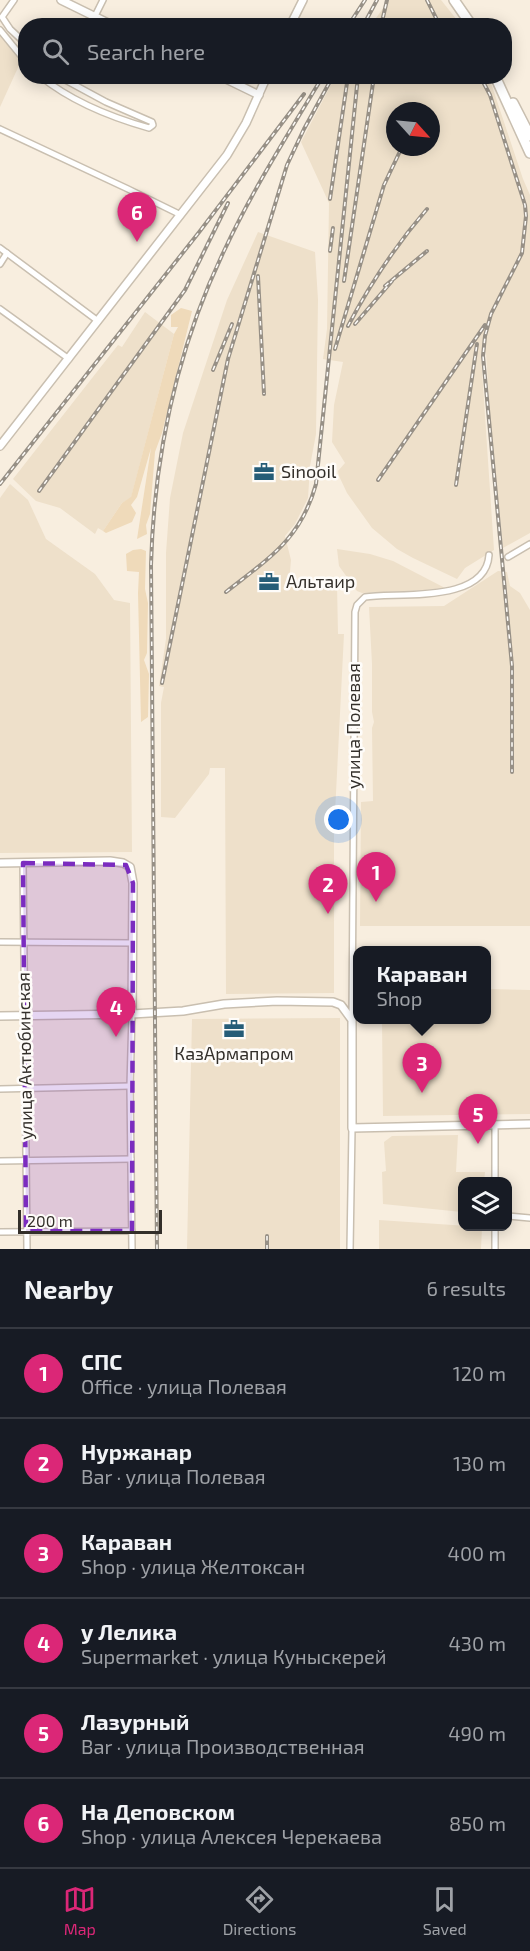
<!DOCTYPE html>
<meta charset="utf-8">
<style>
body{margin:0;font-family:"Exo 2",sans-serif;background:#20242c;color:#f1f3f6}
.controls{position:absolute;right:18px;bottom:18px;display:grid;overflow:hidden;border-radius:12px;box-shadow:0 3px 15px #0003}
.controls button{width:54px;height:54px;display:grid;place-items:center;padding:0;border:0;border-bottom:2px solid #363941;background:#171b24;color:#f1f3f6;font:30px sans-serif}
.compass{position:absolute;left:386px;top:102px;width:54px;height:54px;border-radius:50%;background:#171b24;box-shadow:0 3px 15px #0003;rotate:117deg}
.scale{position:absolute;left:18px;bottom:15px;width:144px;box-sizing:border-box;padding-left:6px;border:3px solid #332f2a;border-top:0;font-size:16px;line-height:21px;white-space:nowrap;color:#332f2a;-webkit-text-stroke:4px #fefcf9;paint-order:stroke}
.you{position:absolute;left:339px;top:820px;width:21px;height:21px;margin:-15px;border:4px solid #fff;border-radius:50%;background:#1a73e8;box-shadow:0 0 0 9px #1a73e833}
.badge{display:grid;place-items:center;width:39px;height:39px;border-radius:50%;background:#db2777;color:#fff;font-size:20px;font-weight:700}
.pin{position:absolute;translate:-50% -50px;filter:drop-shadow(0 2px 3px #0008)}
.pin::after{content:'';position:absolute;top:32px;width:21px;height:18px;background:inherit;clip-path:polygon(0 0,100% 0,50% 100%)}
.popup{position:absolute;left:353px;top:946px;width:138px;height:78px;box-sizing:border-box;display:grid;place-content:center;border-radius:12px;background:#171b24;filter:drop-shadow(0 2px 4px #0005);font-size:20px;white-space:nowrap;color:#9ea1a6}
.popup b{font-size:22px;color:#f1f3f6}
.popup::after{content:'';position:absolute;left:50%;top:100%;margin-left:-12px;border:12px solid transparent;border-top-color:#171b24}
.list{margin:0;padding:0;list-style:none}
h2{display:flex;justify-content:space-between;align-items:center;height:78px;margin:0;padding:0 24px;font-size:26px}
h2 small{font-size:20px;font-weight:400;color:#9ea1a6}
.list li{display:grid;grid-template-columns:39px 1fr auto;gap:18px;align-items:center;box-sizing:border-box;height:90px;padding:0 24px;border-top:2px solid #363941}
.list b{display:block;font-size:22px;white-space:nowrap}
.list p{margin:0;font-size:20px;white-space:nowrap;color:#9ea1a6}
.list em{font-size:20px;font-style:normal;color:#9ea1a6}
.icon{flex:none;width:33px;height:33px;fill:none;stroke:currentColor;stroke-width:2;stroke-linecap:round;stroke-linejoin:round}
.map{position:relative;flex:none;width:530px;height:1249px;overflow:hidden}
.search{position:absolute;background:#171b24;box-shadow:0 3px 15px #0003;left:18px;right:18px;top:18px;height:66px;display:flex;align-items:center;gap:15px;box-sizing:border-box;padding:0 21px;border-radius:24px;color:#9ea1a6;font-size:22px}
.sheet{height:618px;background:#171b24}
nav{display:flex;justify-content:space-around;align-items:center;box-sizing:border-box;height:84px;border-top:2px solid #363941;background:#171b24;font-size:16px;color:#9ea1a6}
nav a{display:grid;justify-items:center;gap:3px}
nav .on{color:#db2777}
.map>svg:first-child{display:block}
.built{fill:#eee0ca;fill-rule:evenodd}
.green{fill:#efdaba}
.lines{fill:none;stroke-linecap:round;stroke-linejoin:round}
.minor-casing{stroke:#c9bfb0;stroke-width:8}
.tertiary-casing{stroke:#c9bfb0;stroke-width:10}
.primary-casing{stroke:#c9bfb0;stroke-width:12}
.minor{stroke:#fff;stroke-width:5}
.tertiary{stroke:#fff;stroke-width:7}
.primary{stroke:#fff;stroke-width:9}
.rail-casing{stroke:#979086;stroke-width:4}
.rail{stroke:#fefcf9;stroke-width:1.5;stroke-dasharray:4.5;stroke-linecap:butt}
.marked{fill:#7b2cbf;fill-opacity:0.2;stroke:#7b2cbf;stroke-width:4.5;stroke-dasharray:12 8;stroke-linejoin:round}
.labels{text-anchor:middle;stroke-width:5;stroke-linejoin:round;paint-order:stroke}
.poi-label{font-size:18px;fill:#332f2a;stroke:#fefcf9;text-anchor:start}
.street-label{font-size:18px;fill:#332f2a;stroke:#fefcf9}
</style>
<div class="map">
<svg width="530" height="1249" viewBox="0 0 530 1249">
<rect width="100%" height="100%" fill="#f8eedf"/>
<g class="built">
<path d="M389 0H441L461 25H371Z"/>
<path d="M0 35 21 61 0 107Z"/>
<path d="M335 77H489L523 179 530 195V533L503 548 491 433 486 352 481 356 494 550 465 568 457 579 413 558 397 549 372 528 347 493 339 476 338 471 345 463 332 442 334 405 343 362 323 359 327 329 329 203 301 142ZM395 111H431V147H395Z"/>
<path d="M258 232 315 252 318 300 316 434 310 466 308 498 295 524 285 536 291 560 289 584H337L338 634H344L334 833V993L226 994 225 768H210L209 774 175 818 161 817V703L164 687 159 686 166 639V553L170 498 183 433 227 300Z"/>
<path d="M145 312 174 334 131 498 122 503 103 531 98 528 95 534 60 508 36 501 13 479 118 345 122 347Z"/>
<path d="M10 484 28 500 46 539 95 574 114 600 130 603 132 852 0 853V498Z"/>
<path d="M337 549 370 554 393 561 447 589 362 593 357 591 339 566Z"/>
<path d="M498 571 507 572 510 586 520 593 530 610V926H360L361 802 373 801 372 728 374 722 372 712V664L369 607 444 606Z"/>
<path d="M487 989 530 990V1114L383 1116 382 1020H486Z"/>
<path d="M340 1018V1249H187L192 1019Z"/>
<path d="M458 1135 456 1172H485L484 1181 462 1182V1212L383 1204 382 1172 386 1171 384 1142 392 1136Z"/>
<path d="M379 1220 482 1227 481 1249H379Z"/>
</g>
<g class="green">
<path d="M181 308 192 311 162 433 155 452 150 514 146 525 147 534 137 539 151 448 137 497 131 505 136 513 132 522 106 533 103 531 122 503 131 497 174 334 178 327H171V315Z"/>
<path d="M141 549 146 551 145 589 148 603 147 653 144 660 149 674 148 717 141 722 138 593 139 572 127 571 126 554 133 550Z"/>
</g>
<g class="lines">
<g class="minor-casing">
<g id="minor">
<path d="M14 0 2 17 10 29 26 44"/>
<path d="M95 16 103 0"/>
<path d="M0 30 26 62"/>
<path d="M40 76C72 102 110 117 149 128L153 125 152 122 106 102 58 76"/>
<path d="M0 129 128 189 181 215"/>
<path d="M0 248 98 321"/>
<path d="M0 264 7 253"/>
<path d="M0 309 69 359"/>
<path d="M508 557 530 544"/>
<path d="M23 863 27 1249"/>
<path d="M0 942 133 943"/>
<path d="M352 1020 355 612 357 605 365 597C398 592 486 604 489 555"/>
<path d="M0 1089 130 1086"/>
<path d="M0 1161 131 1159"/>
<path d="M495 1182V1125"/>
<path d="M508 1216 530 1218"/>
<path d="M495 1226V1249"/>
<path d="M0 1232 132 1231"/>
<path d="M132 1249 130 1086 132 1014"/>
<path d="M350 1249 352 1128"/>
</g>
</g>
<g class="tertiary-casing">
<g id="tertiary">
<path d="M61 0 114 26"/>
<path d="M290 26 303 0"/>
<path d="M220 76 259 95"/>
<path d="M0 446 227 155 246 123 267 76"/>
<path d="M0 863 110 861 123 863 130 867 133 883 132 1014"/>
<path d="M0 1016 132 1014 183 1011 224 1004 277 1001 333 1002 341 1005 352 1020V1128L530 1124"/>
</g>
</g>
<g class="primary-casing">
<g id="primary">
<path d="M454 0 472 26"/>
<path d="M495 76 530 153"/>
<path d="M513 103 530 136"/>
</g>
</g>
<use href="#minor" class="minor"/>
<use href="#tertiary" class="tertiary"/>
<use href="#primary" class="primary"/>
<g class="rail-casing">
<g id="rail">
<path d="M427 0 440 26"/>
<path d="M348 26 365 0"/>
<path d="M363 26 377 0"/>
<path d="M381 26 387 0"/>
<path d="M480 76 490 95 525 205 526 216 522 253 491 314 485 336 483 356 512 666V772"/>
<path d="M413 111 415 108"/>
<path d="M330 199 348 76"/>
<path d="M330 251 333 228"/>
<path d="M258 276 264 394"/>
<path d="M344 281 374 76"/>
<path d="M385 286 427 251"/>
<path d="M355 324 392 281"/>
<path d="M348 326C370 284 396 245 427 209"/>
<path d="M335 349 384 185 402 147"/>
<path d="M213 370 232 324"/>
<path d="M378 480 485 325"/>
<path d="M0 484 200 231 304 94"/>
<path d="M456 485 477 344"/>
<path d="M39 491 185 290 228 203"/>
<path d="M226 592C269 558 301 539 316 484L358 76"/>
<path d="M162 683 228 359 287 165 304 129 333 76"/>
<path d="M267 1236V1249"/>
<path d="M157 1249 151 565C154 456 177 349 224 251 252 191 288 134 323 76"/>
</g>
</g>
<use href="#rail" class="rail"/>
</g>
<path class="marked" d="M23 863 126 865 133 883 132 1231H26Z"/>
<defs>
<g id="office-bare" transform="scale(1.62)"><path d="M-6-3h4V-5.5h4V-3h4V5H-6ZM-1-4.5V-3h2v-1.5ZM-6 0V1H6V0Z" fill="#255c77" stroke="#fefcf9" stroke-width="2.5" paint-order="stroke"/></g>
</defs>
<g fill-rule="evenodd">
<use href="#office-bare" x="264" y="472"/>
<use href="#office-bare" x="269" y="582"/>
<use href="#office-bare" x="234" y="1029"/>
</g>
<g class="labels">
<g class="poi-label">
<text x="281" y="478">Sinooil</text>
<text x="286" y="588">Альтаир</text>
<text x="234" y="1060" text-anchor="middle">КазАрмапром</text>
</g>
<g class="street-label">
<text transform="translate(354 726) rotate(-90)" y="6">улица Полевая</text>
<text transform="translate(25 1056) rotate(-91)" y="6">улица Актюбинская</text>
</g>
</g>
</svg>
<div class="controls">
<button><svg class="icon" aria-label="layers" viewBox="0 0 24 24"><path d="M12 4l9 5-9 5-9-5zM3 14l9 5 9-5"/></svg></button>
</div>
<svg class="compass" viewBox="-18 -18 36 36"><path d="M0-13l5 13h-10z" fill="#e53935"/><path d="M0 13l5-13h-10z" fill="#9ea1a6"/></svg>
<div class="scale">200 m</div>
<div class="you"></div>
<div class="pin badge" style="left:376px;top:902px">1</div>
<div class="pin badge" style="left:328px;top:914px">2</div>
<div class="pin badge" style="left:422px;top:1093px">3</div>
<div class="popup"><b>Караван</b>Shop</div>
<div class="pin badge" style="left:116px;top:1037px">4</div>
<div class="pin badge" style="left:478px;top:1144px">5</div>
<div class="pin badge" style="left:137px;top:242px">6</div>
<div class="search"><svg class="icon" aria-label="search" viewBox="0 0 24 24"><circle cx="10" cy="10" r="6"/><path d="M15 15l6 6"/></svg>Search here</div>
</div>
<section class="sheet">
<h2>Nearby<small>6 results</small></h2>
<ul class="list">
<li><span class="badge">1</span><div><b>СПС</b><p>Office · улица Полевая</p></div><em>120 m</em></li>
<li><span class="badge">2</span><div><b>Нуржанар</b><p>Bar · улица Полевая</p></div><em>130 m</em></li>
<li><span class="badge">3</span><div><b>Караван</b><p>Shop · улица Желтоксан</p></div><em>400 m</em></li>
<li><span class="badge">4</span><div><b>у Лелика</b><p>Supermarket · улица Куныскерей</p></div><em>430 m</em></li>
<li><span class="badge">5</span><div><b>Лазурный</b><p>Bar · улица Производственная</p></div><em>490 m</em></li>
<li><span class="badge">6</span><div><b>На Деповском</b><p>Shop · улица Алексея Черекаева</p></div><em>850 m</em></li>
</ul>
</section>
<nav>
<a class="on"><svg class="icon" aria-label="map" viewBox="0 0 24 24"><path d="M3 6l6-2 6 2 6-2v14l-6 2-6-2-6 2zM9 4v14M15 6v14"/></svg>Map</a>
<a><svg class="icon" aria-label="directions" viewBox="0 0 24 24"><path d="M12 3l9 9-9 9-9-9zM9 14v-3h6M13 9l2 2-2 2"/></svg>Directions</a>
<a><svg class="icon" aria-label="saved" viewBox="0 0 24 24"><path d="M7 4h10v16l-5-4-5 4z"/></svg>Saved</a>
</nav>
